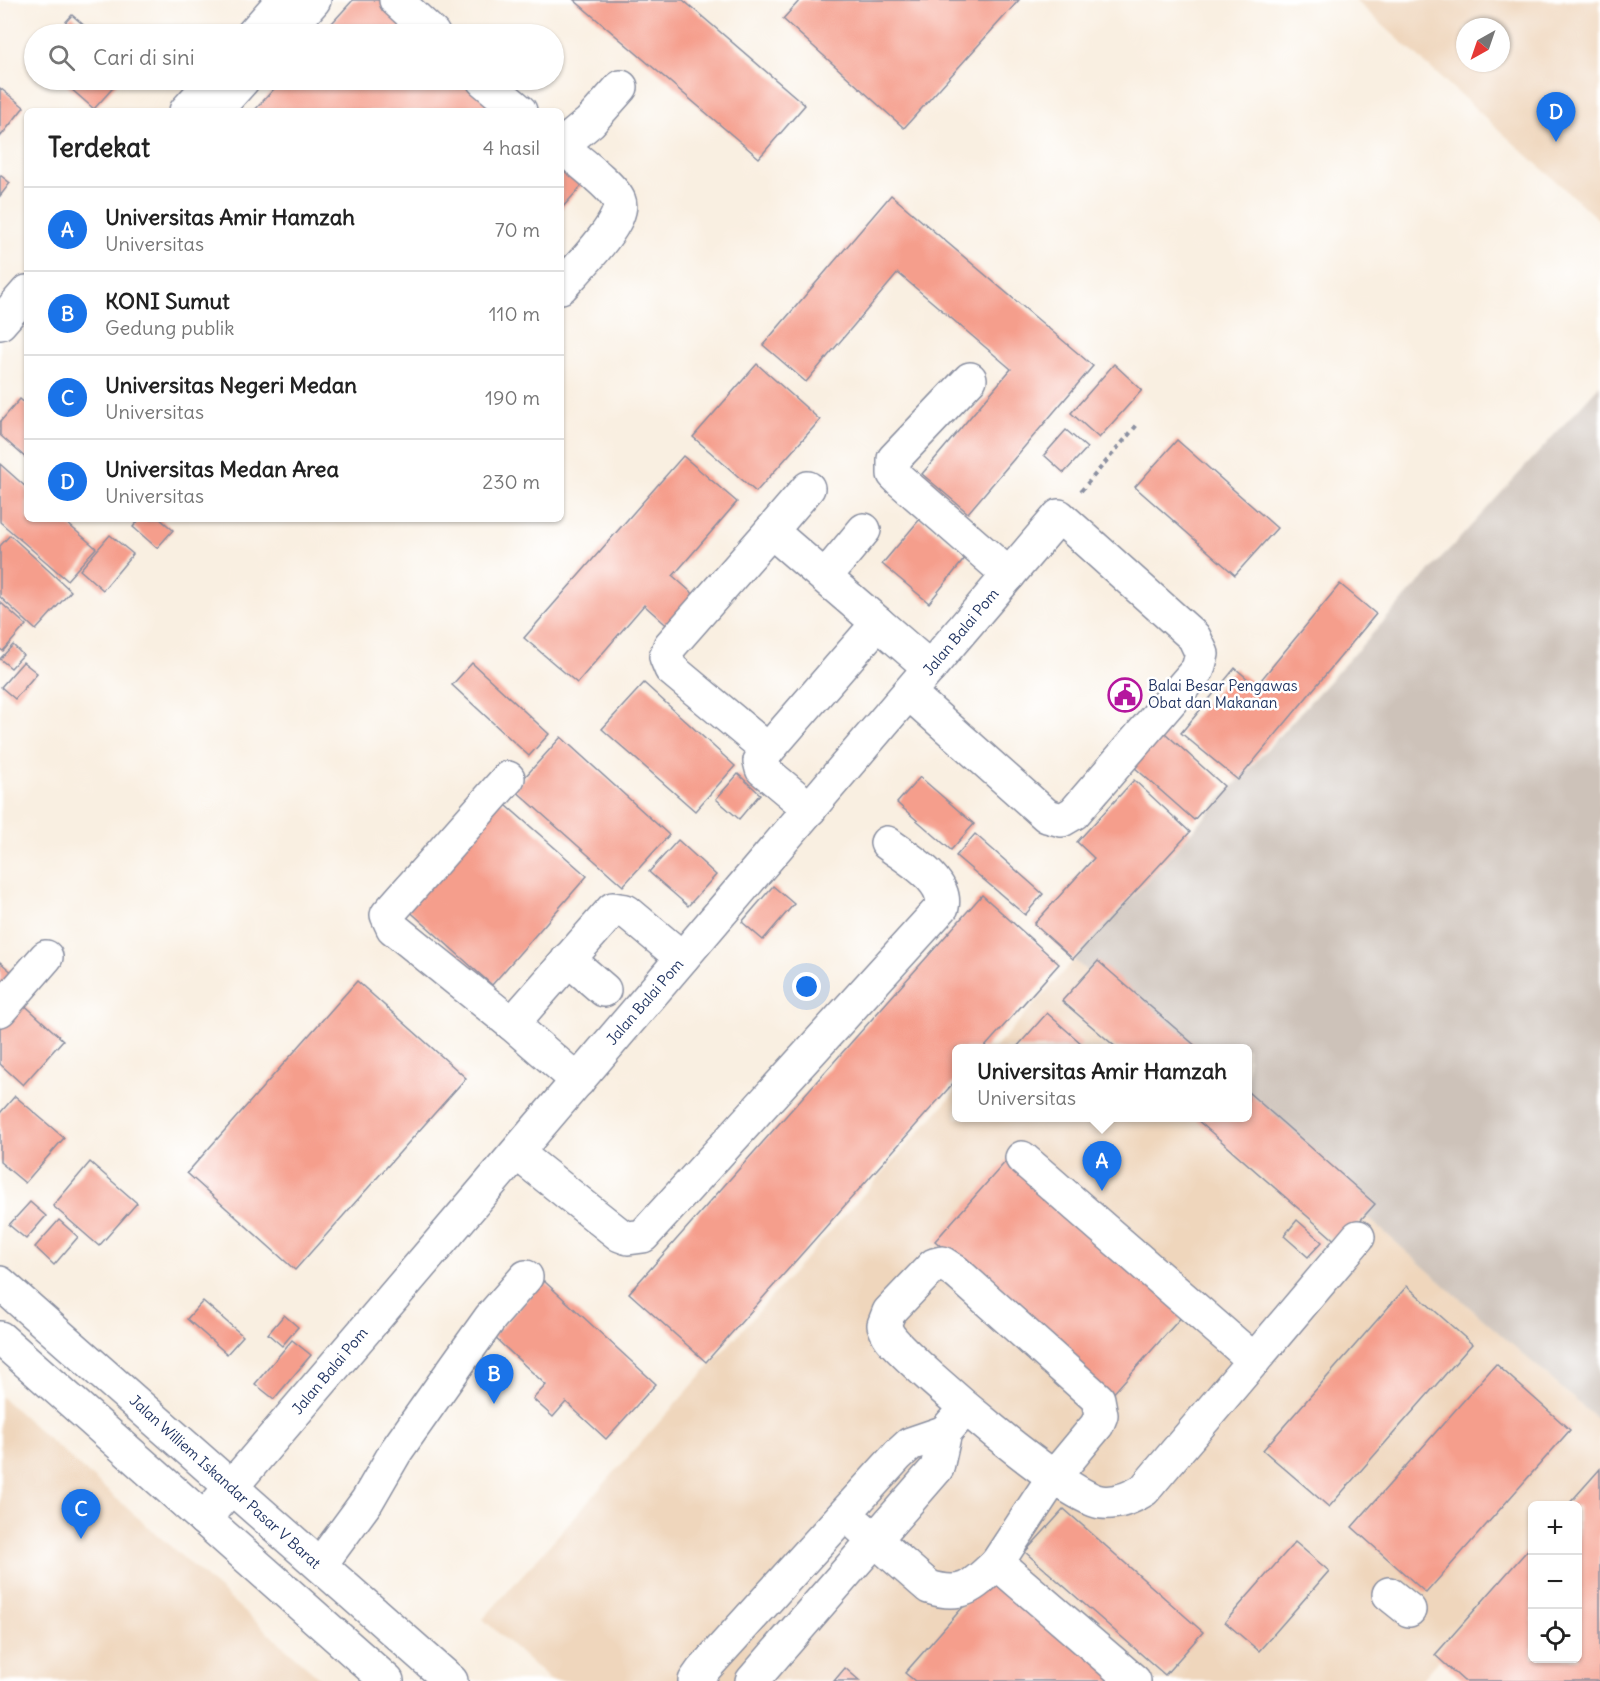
<!DOCTYPE html>
<html lang="id">
<meta charset="utf-8">
<style>
body{margin:0;font-family:Delius,sans-serif;background:#f2f2f2;color:#222}
.controls{position:absolute;right:18px;bottom:18px;display:grid;overflow:hidden;border-radius:9px;box-shadow:0 2px 4px #0004}
.controls button{width:54px;height:54px;display:grid;place-items:center;padding:0;border:0;border-bottom:2px solid #e0e0e0;background:#fff;color:#222;font:30px sans-serif}
.compass{position:absolute;left:1456px;top:18px;width:54px;height:54px;border-radius:50%;background:#fff;box-shadow:0 2px 4px #0004;rotate:220deg}
.you{position:absolute;left:807px;top:987px;width:21px;height:21px;margin:-15px;border:4px solid #fff;border-radius:50%;background:#1a73e8;box-shadow:0 0 0 9px #1a73e833}
.badge{display:grid;place-items:center;width:39px;height:39px;border-radius:50%;background:#1a73e8;color:#fff;font-size:20px;font-weight:700}
.pin{position:absolute;translate:-50% -50px;filter:drop-shadow(0 2px 3px #0008)}
.pin::after{content:'';position:absolute;top:32px;width:21px;height:18px;background:inherit;clip-path:polygon(0 0,100% 0,50% 100%)}
.popup{position:absolute;left:952px;top:1044px;width:300px;height:78px;box-sizing:border-box;display:grid;place-content:center;border-radius:9px;background:#fff;filter:drop-shadow(0 2px 4px #0005);font-size:20px;white-space:nowrap;color:#767676}
.popup b{font-size:22px;color:#222}
.popup::after{content:'';position:absolute;left:50%;top:100%;margin-left:-12px;border:12px solid transparent;border-top-color:#fff}
.list{margin:0;padding:0;list-style:none}
h2{display:flex;justify-content:space-between;align-items:center;height:78px;margin:0;padding:0 24px;font-size:26px}
h2 small{font-size:20px;font-weight:400;color:#767676}
.list li{display:grid;grid-template-columns:39px 1fr auto;gap:18px;align-items:center;box-sizing:border-box;height:84px;padding:0 24px;border-top:2px solid #e0e0e0}
.list b{display:block;font-size:22px;white-space:nowrap}
.list p{margin:0;font-size:20px;white-space:nowrap;color:#767676}
.list em{font-size:20px;font-style:normal;color:#767676}
.icon{flex:none;width:33px;height:33px;fill:none;stroke:currentColor;stroke-width:2;stroke-linecap:round;stroke-linejoin:round}
.map{position:relative;flex:none;width:1600px;height:1681px;overflow:hidden}
.search{position:absolute;background:#fff;box-shadow:0 2px 4px #0004;left:24px;top:24px;width:540px;height:66px;display:flex;align-items:center;gap:15px;box-sizing:border-box;padding:0 21px;border-radius:33px;color:#767676;font-size:22px}
.panel{position:absolute;background:#fff;box-shadow:0 2px 4px #0004;left:24px;top:108px;width:540px;height:414px;border-radius:9px}
.map>svg:first-child{display:block}
.built{fill:#efd6bc;fill-rule:evenodd}
.industrial{fill:#cdc2b9}
.building{fill:#f59e8c}
.lines{fill:none;stroke-linecap:round;stroke-linejoin:round}
.minor-casing{stroke:#8a8fa0;stroke-width:36}
.path{stroke:#8a8fa0;stroke-width:4;stroke-dasharray:4.5 4.5;stroke-linecap:butt}
.minor{stroke:#fff;stroke-width:33}
.labels{text-anchor:middle;stroke-width:5;stroke-linejoin:round;paint-order:stroke}
.street-label{font-size:15px;fill:#1b2f5e;stroke:#fff}
.poi-label{font-size:15px;fill:#1b2f5e;stroke:#fff;text-anchor:start}
</style>
<div class="map">
<svg width="1600" height="1681" viewBox="0 0 1600 1681">
<rect width="100%" height="100%" fill="#fff"/>
<filter id="ink" filterUnits="userSpaceOnUse"><feTurbulence type="fractalNoise" baseFrequency=".0167" numOctaves="2"/><feDisplacementMap in="SourceGraphic" scale="12" xChannelSelector="R" yChannelSelector="G"/><feConvolveMatrix kernelMatrix="1 2 1 2 8 2 1 2 1" color-interpolation-filters="sRGB"/></filter>
<filter id="wash" filterUnits="userSpaceOnUse"><feTurbulence type="fractalNoise" baseFrequency=".008" numOctaves="4" result="noise"/><feDisplacementMap in="SourceGraphic" scale="24" xChannelSelector="R" yChannelSelector="G"/><feGaussianBlur stdDeviation="1.35" result="paint"/><feColorMatrix in="noise" values="0 0 0 0 0 0 0 0 0 0 0 0 0 0 0 0 0 1.4 0 .05"/><feComposite in="paint" operator="in"/></filter>
<g filter="url(#wash)">
<rect width="100%" height="100%" fill="#f9efe1"/>
<g class="built">
<path d="M1355 0H1600V221ZM1465 27H1501V63H1465Z"/>
<path d="M1074 960 1175 1048H995Z"/>
<path d="M956 1091V1118H1248V1112L1600 1422V1472L1572 1505 1532 1506V1551L1421 1681H551L483 1619Z"/>
<path d="M0 1396 323 1681H0Z"/>
</g>
<path class="industrial" d="M1600 385V1422L1248 1112V1048H1175L1074 960Z"/>
<g id="blocks">
<g class="building">
<path d="M353 0H384L423 34H322Z"/>
<path d="M574 0H683L805 105 759 158Z"/>
<path d="M800 0H1019L904 128 783 19Z"/>
<path d="M72 15 94 34H55Z"/>
<path d="M61 80H120L94 109Z"/>
<path d="M282 80H473L508 111H254Z"/>
<path d="M0 88 24 107 0 137Z"/>
<path d="M561 158 586 181 561 209Z"/>
<path d="M0 175 10 183 0 196Z"/>
<path d="M891 195 1093 366 968 513 922 474 1011 369 898 273 806 382 763 345Z"/>
<path d="M757 364 820 420 756 492 693 437Z"/>
<path d="M1114 364 1142 390 1099 438 1071 413Z"/>
<path d="M20 399 27 405V459L0 435V422Z"/>
<path d="M1066 430 1087 448 1064 473 1044 455Z"/>
<path d="M1177 440 1277 528 1235 575 1135 487Z"/>
<path d="M683 456 737 502 673 576 700 600 673 631 644 605 577 683 524 638Z"/>
<path d="M0 464 27 488V519H62L96 548 67 580 0 522Z"/>
<path d="M140 519H160L173 530 157 548 133 527Z"/>
<path d="M920 519 966 557 929 603 882 564Z"/>
<path d="M10 535 71 591 36 630 0 597V546Z"/>
<path d="M110 535 133 554 103 590 80 570Z"/>
<path d="M1340 584 1376 614 1238 780 1181 733 1235 668 1256 686Z"/>
<path d="M0 602 26 625 3 651 0 649Z"/>
<path d="M13 645 23 655 11 668 0 659Z"/>
<path d="M23 662 37 673 15 699 1 687Z"/>
<path d="M472 663 549 734 529 756 452 685Z"/>
<path d="M644 683 735 766 695 811 602 729Z"/>
<path d="M1156 725 1224 786 1194 820 1125 759Z"/>
<path d="M561 737 669 835 623 886 514 789Z"/>
<path d="M738 774 760 794 739 819 716 799Z"/>
<path d="M920 777 974 824 951 850 897 803Z"/>
<path d="M1134 780 1190 832 1073 959 1034 924 1094 858 1077 842Z"/>
<path d="M499 799 587 876 492 985 405 907Z"/>
<path d="M975 834 1043 894 1025 915 956 856Z"/>
<path d="M678 840 716 875 688 906 649 872Z"/>
<path d="M773 886 794 904 763 940 742 922Z"/>
<path d="M982 895 1059 964 984 1048H956V1080L706 1362 629 1293Z"/>
<path d="M1098 961 1198 1048H1117L1062 1001Z"/>
<path d="M0 962 15 975 0 992Z"/>
<path d="M357 981 466 1078 295 1270 187 1173Z"/>
<path d="M19 1000 63 1040 23 1085 0 1064V1021Z"/>
<path d="M1047 1013 1082 1044 1078 1048H1016Z"/>
<path d="M1248 1092 1375 1204 1339 1244 1195 1118H1248Z"/>
<path d="M15 1096 64 1138 25 1183 0 1162V1113Z"/>
<path d="M1008 1159 1184 1314 1111 1396 935 1241Z"/>
<path d="M90 1162 137 1203 99 1246 53 1206Z"/>
<path d="M30 1202 46 1216 26 1239 9 1225Z"/>
<path d="M59 1220 78 1237 54 1265 35 1247Z"/>
<path d="M1297 1220 1322 1242 1308 1257 1284 1236Z"/>
<path d="M544 1281 656 1384 606 1439 566 1402 553 1417 533 1399 546 1385 493 1336Z"/>
<path d="M1407 1286 1472 1344 1329 1507 1263 1450Z"/>
<path d="M203 1301 243 1336 227 1354 187 1319Z"/>
<path d="M284 1315 298 1327 282 1346 268 1334Z"/>
<path d="M292 1340 311 1355 274 1399 255 1384Z"/>
<path d="M1496 1364 1570 1430 1426 1593 1352 1527Z"/>
<path d="M1600 1469V1681H1464L1435 1655 1532 1545V1658H1578V1506H1567Z"/>
<path d="M1064 1509 1203 1632 1165 1675 1025 1552Z"/>
<path d="M1295 1542 1329 1571 1259 1651 1225 1622Z"/>
<path d="M998 1567 1128 1681H915L905 1673Z"/>
<path d="M845 1668 860 1681H834Z"/>
</g>
</g>
</g>
<g filter="url(#ink)">
<use href="#blocks" fill-opacity="0" stroke="#8a8fa0" stroke-width="1.5"/>
<g class="lines">
<g class="minor-casing">
<g id="minor">
<path d="M396 0 433 34"/>
<path d="M253 34 283 0"/>
<path d="M284 34 314 0"/>
<path d="M483 80 520 111"/>
<path d="M186 111 214 80"/>
<path d="M215 111 243 80"/>
<path d="M561 146 590 122 621 87"/>
<path d="M561 287C574 272 627 220 619 201 613 186 576 159 562 147"/>
<path d="M0 323 27 292"/>
<path d="M970 379 894 459V474L900 480 1009 575"/>
<path d="M771 531 808 488"/>
<path d="M825 577 864 530"/>
<path d="M768 750 671 669 666 657 670 646 771 531 878 623"/>
<path d="M508 778 387 915 393 928 512 1024"/>
<path d="M810 809 762 769 760 761 768 750 878 623 930 668"/>
<path d="M568 959 604 990"/>
<path d="M0 1010 46 957"/>
<path d="M578 1081 512 1024 613 909 626 911 682 958"/>
<path d="M517 1153 620 1235 628 1238 643 1236 942 907C948 880 906 858 887 843"/>
<path d="M1022 1158 1254 1360"/>
<path d="M0 1283 451 1681"/>
<path d="M0 1338 387 1681"/>
<path d="M204 1519 1059 516 1194 637 1202 654 1198 669 1074 813 1062 820 1047 816 909 693"/>
<path d="M859 1526 929 1587C963 1598 973 1586 997 1563"/>
<path d="M320 1565 367 1501 396 1451 456 1366 491 1317 526 1277"/>
<path d="M1389 1594 1409 1610"/>
<path d="M695 1681 702 1671 898 1455 910 1444 945 1432"/>
<path d="M752 1681 937 1468 945 1432 957 1418"/>
<path d="M1134 1681 997 1563 1053 1478 1097 1425 1101 1415 1098 1399 956 1272 942 1263 934 1265 889 1312 884 1325C886 1331 888 1336 893 1341 921 1372 1065 1497 1101 1502 1117 1504 1131 1498 1144 1490L1358 1237"/>
</g>
</g>
<path class="path" d="M1081 491 1137 425"/>
<use href="#minor" class="minor"/>
</g>
</g>
<defs>
<g id="civic-ring" transform="scale(1.725)"><circle r="9.5" fill="#fff" stroke="#b5179e" stroke-width="1.5"/><path d="M-.6-6.5H3V-4.5H.6V-3L4-1V1h2V6H-6V1h2V-1L-.6-3ZM-1.2 2.5V6h2.4V2.5Z" fill="#b5179e"/></g>
</defs>
<g fill-rule="evenodd">
<use href="#civic-ring" x="1125" y="695"/>
</g>
<g class="labels">
<g class="street-label">
<text transform="translate(961 632) rotate(-50)" y="5">Jalan Balai Pom</text>
<text transform="translate(645 1002) rotate(-49)" y="5">Jalan Balai Pom</text>
<text transform="translate(330 1371) rotate(-50)" y="5">Jalan Balai Pom</text>
<text transform="translate(225 1482) rotate(42)" y="5">Jalan Williem Iskandar Pasar V Barat</text>
</g>
<g class="poi-label">
<text x="1148" y="691">Balai Besar Pengawas<tspan x="1148" dy="17">Obat dan Makanan</tspan></text>
</g>
</g>
</svg>
<div class="controls">
<button>+</button>
<button>−</button>
<button><svg class="icon" aria-label="locate" viewBox="0 0 24 24"><circle cx="12" cy="12" r="6"/><path d="M12 2v4M12 18v4M2 12h4M18 12h4"/></svg></button>
</div>
<svg class="compass" viewBox="-18 -18 36 36"><path d="M0-13l5 13h-10z" fill="#e53935"/><path d="M0 13l5-13h-10z" fill="#767676"/></svg>
<div class="you"></div>
<div class="pin badge" style="left:1102px;top:1191px">A</div>
<div class="popup"><b>Universitas Amir Hamzah</b>Universitas</div>
<div class="pin badge" style="left:494px;top:1404px">B</div>
<div class="pin badge" style="left:81px;top:1539px">C</div>
<div class="pin badge" style="left:1556px;top:142px">D</div>
<div class="search"><svg class="icon" aria-label="search" viewBox="0 0 24 24"><circle cx="10" cy="10" r="6"/><path d="M15 15l6 6"/></svg>Cari di sini</div>
<section class="panel">
<h2>Terdekat<small>4 hasil</small></h2>
<ul class="list">
<li><span class="badge">A</span><div><b>Universitas Amir Hamzah</b><p>Universitas</p></div><em>70 m</em></li>
<li><span class="badge">B</span><div><b>KONI Sumut</b><p>Gedung publik</p></div><em>110 m</em></li>
<li><span class="badge">C</span><div><b>Universitas Negeri Medan</b><p>Universitas</p></div><em>190 m</em></li>
<li><span class="badge">D</span><div><b>Universitas Medan Area</b><p>Universitas</p></div><em>230 m</em></li>
</ul>
</section>
</div>
